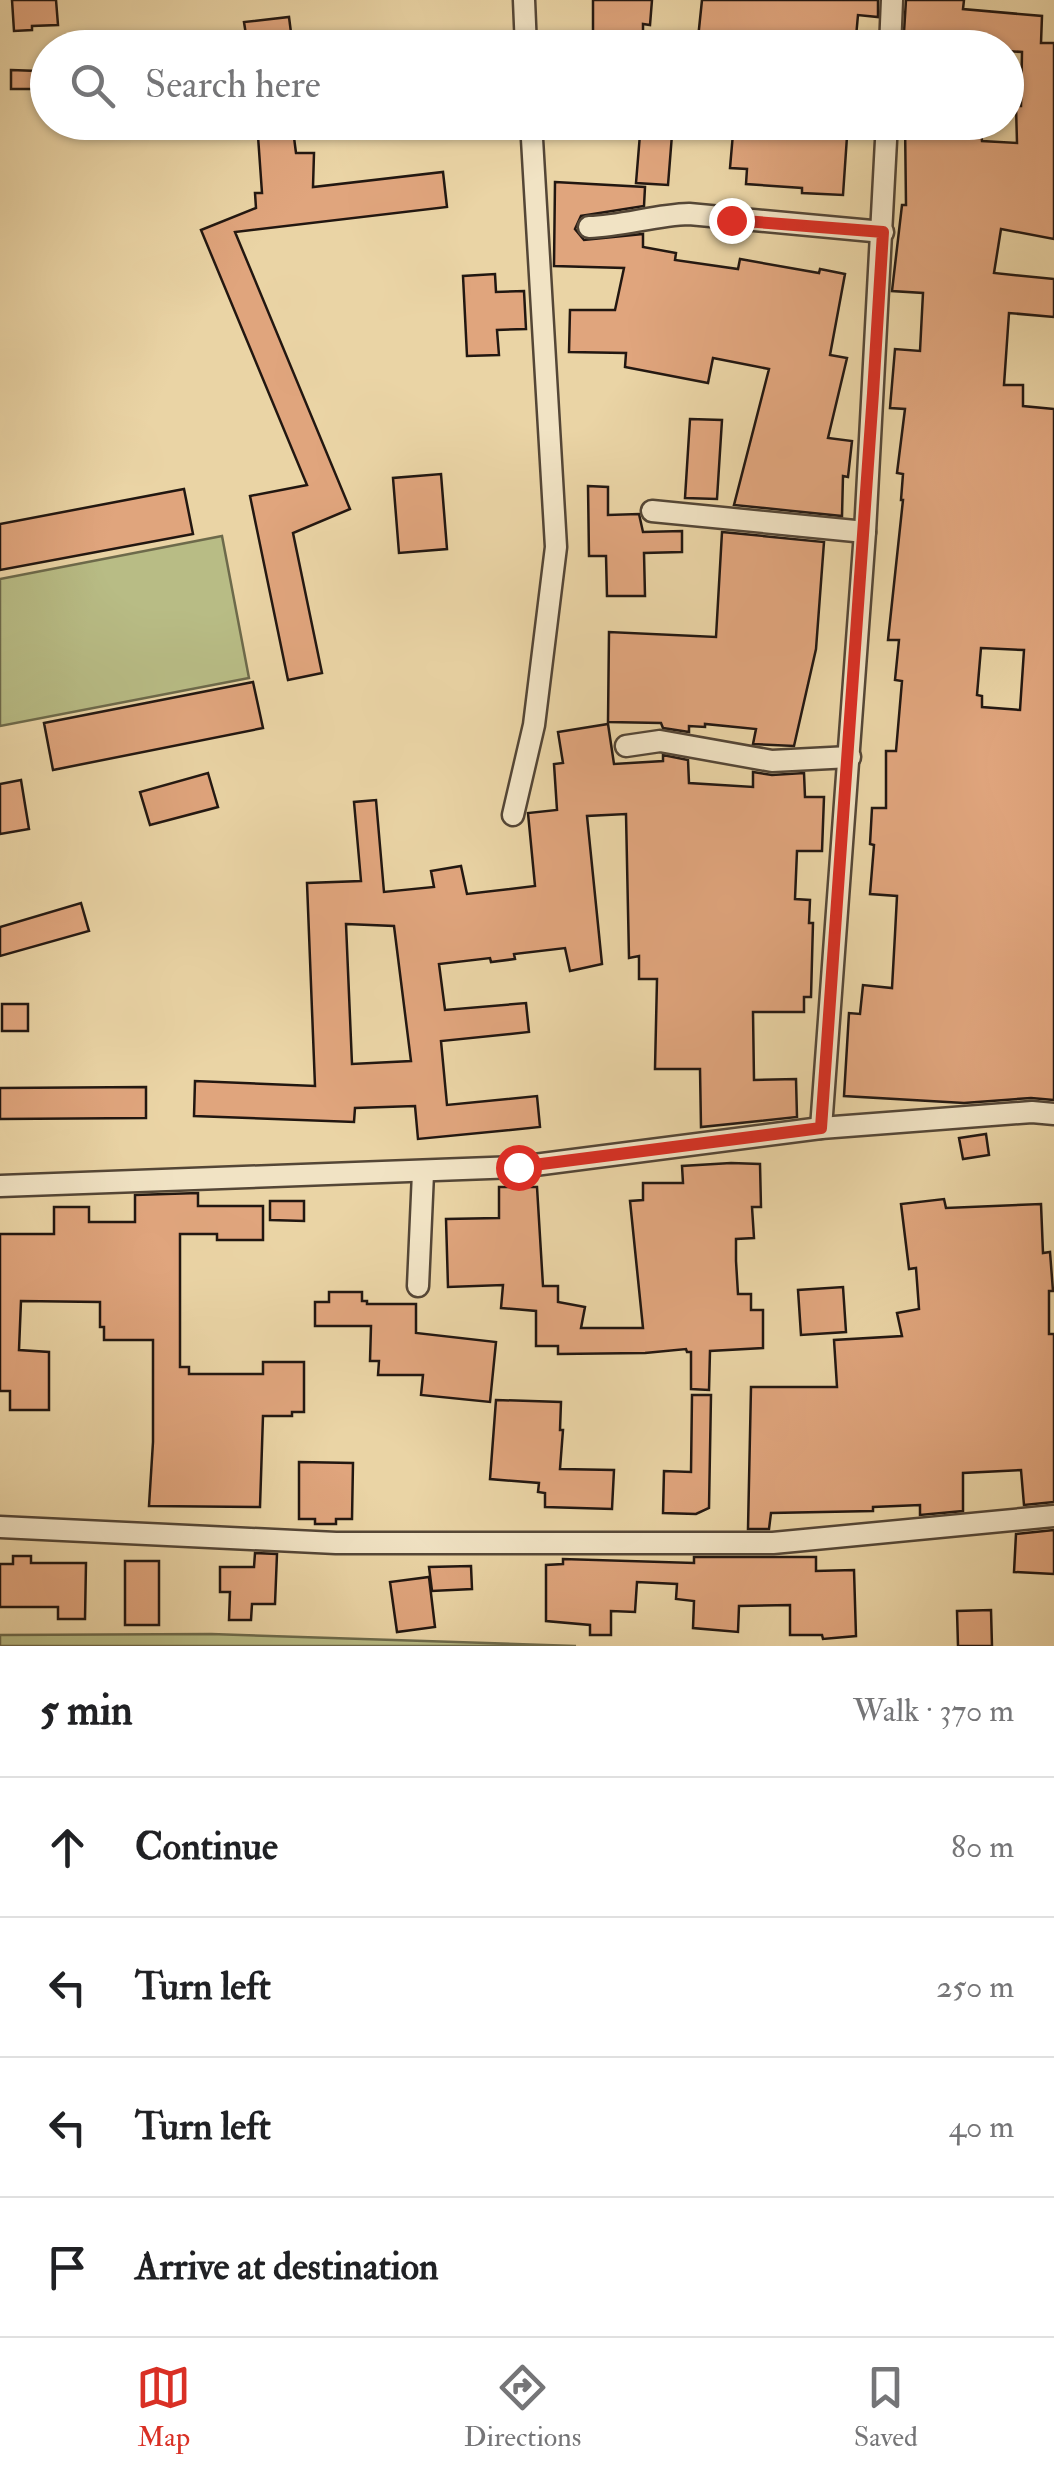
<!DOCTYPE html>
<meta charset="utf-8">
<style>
body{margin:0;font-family:"IM FELL Double Pica",serif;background:#f2f2f2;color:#202124}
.stop{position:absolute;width:30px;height:30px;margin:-22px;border:8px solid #d93025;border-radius:50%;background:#fff}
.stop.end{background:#d93025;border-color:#fff;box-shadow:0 2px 10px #0008}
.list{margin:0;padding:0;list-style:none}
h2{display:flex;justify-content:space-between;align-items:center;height:130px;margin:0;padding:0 40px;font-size:42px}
h2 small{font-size:32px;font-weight:400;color:#757577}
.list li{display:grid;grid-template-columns:65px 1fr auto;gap:30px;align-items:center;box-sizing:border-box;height:140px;padding:0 40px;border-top:2px solid #e0e0e0}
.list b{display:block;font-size:38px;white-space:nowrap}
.list em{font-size:32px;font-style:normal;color:#757577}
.icon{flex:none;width:55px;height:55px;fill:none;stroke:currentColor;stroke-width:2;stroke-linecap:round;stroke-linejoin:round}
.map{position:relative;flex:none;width:1054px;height:1646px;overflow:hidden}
.search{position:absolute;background:#fff;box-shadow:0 2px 8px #0004;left:30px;right:30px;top:30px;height:110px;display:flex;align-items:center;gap:25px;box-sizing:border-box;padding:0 35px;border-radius:55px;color:#757577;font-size:38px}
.sheet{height:690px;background:#fff}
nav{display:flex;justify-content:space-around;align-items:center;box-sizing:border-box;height:140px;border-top:2px solid #e0e0e0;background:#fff;font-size:28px;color:#757577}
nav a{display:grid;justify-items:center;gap:5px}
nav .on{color:#d93025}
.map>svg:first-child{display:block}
.green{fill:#b8bc85;stroke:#6d6a4b;stroke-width:2.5}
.building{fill:#e0a57d;stroke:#221711;stroke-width:2.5;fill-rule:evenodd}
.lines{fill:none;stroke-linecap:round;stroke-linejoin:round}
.street-casing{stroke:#544636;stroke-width:25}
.street{stroke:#f1e3c4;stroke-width:20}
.route{stroke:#d93025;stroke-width:12}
</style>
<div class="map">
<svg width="1054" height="1646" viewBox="0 0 1054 1646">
<rect width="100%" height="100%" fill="#ead4a5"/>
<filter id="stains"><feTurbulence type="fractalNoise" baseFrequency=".002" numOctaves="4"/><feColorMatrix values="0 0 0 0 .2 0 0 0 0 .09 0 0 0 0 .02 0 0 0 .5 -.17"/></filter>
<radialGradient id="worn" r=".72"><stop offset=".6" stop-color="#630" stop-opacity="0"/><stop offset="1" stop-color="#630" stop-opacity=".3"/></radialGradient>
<g class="green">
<path d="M222 536 249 678 0 726V579Z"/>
<path d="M211 1634 576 1646H0V1635Z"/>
</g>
<g class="building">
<path d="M12 0H56L58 25 32 26V30L14 31Z"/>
<path d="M593 0H652L650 25 643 24V48H593Z"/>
<path d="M702 0H878V17L858 15 855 48H697Z"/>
<path d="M906 0H964L963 9 1042 16 1041 43H1054V239L1001 229 994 273 1054 279V317L1009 313 1004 385H1023V406L1054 409V1100L1031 1098 964 1103 844 1096 849 1013 860 1014 863 985 892 988 895 934 897 896 870 894 874 845 870 844 872 808H886V751H896L902 681 895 680 899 640H888L903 500H901L903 474 897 473 905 409 890 408 895 349 920 351 923 293 892 291 902 205H906L905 122H980L982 141 1017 143 1016 106H1021L1022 52 1006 51V48H926L928 33 904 32ZM981 648 1024 650 1020 710 982 707V696L977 695Z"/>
<path d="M289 17 293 48H248L244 22Z"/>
<path d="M11 70 38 71V89H11Z"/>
<path d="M257 122H292L296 153H314L313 187 443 172 447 207 235 232 350 509 293 533 322 673 288 680 250 496 307 485 201 230 256 208 255 193H262Z"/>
<path d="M641 122H673L668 185 636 183Z"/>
<path d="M734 122H848L843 195 802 193V188L746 184 747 169 730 168Z"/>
<path d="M555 182 645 187 644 206 581 216 575 229 584 240 643 234V247L676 253 675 260 738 269 740 259 819 273 820 269 845 274 830 355 847 358 828 438 852 441 848 477 843 476 842 516 734 505 769 369 713 358 708 383 625 367 626 353 569 352 570 310H615L624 268 554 266Z"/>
<path d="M495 274 496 292 524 291 526 329 497 330 499 355 467 356 463 276Z"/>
<path d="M690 419 722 420 717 499 685 498Z"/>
<path d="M441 474 447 549 399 553 393 478Z"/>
<path d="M588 486 608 487V515L639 514 643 532 682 531V552L644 553 645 596H607L606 556H589Z"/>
<path d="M184 489 193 534 0 570V524Z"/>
<path d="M722 532 824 542 816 649 794 746 753 744 756 729 705 724V727L689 726V732L663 728 661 723 608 722 609 632 716 637Z"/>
<path d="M253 682 263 728 53 770 44 723Z"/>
<path d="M608 724 614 764 663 761V755L688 760 689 783 753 787V772L772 775 804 773 805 797H824L822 851H797L795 899 810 900 809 923H813L811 997H804V1012H753L754 1080 796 1079 797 1117 701 1127 700 1069H655L657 979H639V956L629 958 626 814 587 816 602 964 570 971 565 948 514 954 515 959 491 962 490 958 439 964 445 1010 526 1003 529 1032 441 1041 447 1105 537 1096 540 1127 418 1139 415 1106 355 1108 354 1122 194 1116 195 1081 315 1086 307 883 361 881 354 802 376 800 384 892 434 887 431 871 461 866 467 894 535 886 528 813 557 810 554 764 563 763 558 732ZM346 924 394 926 411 1061 352 1064Z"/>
<path d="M208 773 218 807 150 825 140 792Z"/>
<path d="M21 780 29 829 0 834V784Z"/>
<path d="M81 903 89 931 0 956V927Z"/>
<rect x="2" y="1004" width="26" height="27"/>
<path d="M146 1087V1118L0 1119V1088Z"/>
<path d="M986 1134 989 1155 963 1159 959 1138Z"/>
<path d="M731 1163 760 1164 761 1207H752L754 1238 736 1239V1261L738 1294H751V1310H763V1348L710 1351 709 1390 691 1389V1352H687L686 1349 645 1353 558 1354V1346H536V1311L501 1308 503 1285 448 1287 446 1219 499 1218V1187H537L543 1286H558V1302L585 1307 581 1328H643L630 1201 643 1200V1183H683L682 1166Z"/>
<path d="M198 1193V1206H263V1240H217V1234H180V1367H189V1374H263V1362H304V1412H292V1416H263L260 1507 149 1506 153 1442V1340H104V1327H100V1302L21 1301 19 1350 49 1352V1410H10V1391H0V1234H54V1207H89V1222H135V1195Z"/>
<path d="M944 1199 946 1208 1041 1204 1043 1253 1050 1252 1053 1291H1049V1334H1054V1502L1024 1505 1021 1470 963 1473V1511L920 1515V1505L873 1507V1511L771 1513 769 1529H748L751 1387H837L834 1340 902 1336 897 1313 919 1309 916 1268 909 1269 901 1204Z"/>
<path d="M270 1201H304V1221L270 1220Z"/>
<path d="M843 1287 846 1332 801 1335 798 1290Z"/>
<path d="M329 1292H362V1301H367V1304H416V1333L496 1342 490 1402 421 1395 423 1375H378L379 1361H370L371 1326H315V1302H329Z"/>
<path d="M692 1395H711L709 1508 696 1514 663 1513 664 1471 691 1472Z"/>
<path d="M496 1400 561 1402 560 1430H563L560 1469 614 1470 612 1509 545 1507V1493L538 1492 539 1483 490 1479Z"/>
<path d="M299 1462 353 1463 352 1519H336V1524H315V1519H299Z"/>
<path d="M1054 1530V1574L1014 1572 1016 1534Z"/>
<path d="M255 1553 277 1554 275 1604H252L251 1620H229L230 1592H220V1567H254Z"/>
<path d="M13 1556H31V1563H86L85 1619H58V1607H0V1564H13Z"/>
<path d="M694 1557H816V1571L854 1570 856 1636 823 1639 822 1635H790V1605L739 1606 738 1632 693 1628 694 1601 676 1599 677 1584 637 1582 635 1612 611 1611V1635H590V1625L546 1621V1565L563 1564V1559L694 1563Z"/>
<rect x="125" y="1561" width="34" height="64"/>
<path d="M471 1566 472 1589 432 1591 429 1567Z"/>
<path d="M429 1577 435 1627 397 1632 390 1582Z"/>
<path d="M991 1610 992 1646H958L957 1611Z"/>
</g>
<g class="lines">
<g class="street-casing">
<g id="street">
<path d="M524 0 526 48"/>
<path d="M890 48 892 0"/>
<path d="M589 227C623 226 655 215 689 214L883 232"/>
<path d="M652 511 865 532"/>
<path d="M626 746 660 741 772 761 850 757"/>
<path d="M513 815 534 725 556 547 531 122"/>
<path d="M821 1128 865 532 887 122"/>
<path d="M0 1186 519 1167 821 1128 1032 1112 1054 1114"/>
<path d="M418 1286 423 1173"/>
<path d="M0 1527 336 1543H773L1054 1516"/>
</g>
</g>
<use href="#street" class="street"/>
</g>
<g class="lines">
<path class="route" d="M518 1167 821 1128C844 830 865 531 883 232L731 220"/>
</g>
<rect width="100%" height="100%" filter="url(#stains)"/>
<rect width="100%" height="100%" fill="url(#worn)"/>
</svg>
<div class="stop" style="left:518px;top:1167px"></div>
<div class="stop end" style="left:731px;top:220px"></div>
<div class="search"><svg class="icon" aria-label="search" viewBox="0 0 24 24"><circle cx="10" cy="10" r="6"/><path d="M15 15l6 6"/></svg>Search here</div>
</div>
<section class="sheet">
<h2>5 min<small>Walk · 370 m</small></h2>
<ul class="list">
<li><svg class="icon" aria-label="ahead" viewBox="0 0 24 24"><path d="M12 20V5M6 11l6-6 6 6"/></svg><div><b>Continue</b></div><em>80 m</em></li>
<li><svg class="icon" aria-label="left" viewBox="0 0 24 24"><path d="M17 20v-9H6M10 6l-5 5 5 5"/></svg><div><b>Turn left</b></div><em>250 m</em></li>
<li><svg class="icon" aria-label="left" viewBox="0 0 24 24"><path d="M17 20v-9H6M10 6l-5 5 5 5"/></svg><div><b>Turn left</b></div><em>40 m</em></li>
<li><svg class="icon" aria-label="arrive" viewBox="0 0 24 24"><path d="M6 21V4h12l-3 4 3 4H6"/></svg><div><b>Arrive at destination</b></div></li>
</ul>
</section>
<nav>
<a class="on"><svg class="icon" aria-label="map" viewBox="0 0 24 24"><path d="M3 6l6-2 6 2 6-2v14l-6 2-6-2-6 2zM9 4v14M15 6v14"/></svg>Map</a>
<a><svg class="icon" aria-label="directions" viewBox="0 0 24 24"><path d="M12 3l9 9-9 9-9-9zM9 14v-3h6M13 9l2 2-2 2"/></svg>Directions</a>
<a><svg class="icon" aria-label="saved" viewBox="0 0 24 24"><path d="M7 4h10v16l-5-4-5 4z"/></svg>Saved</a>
</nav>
